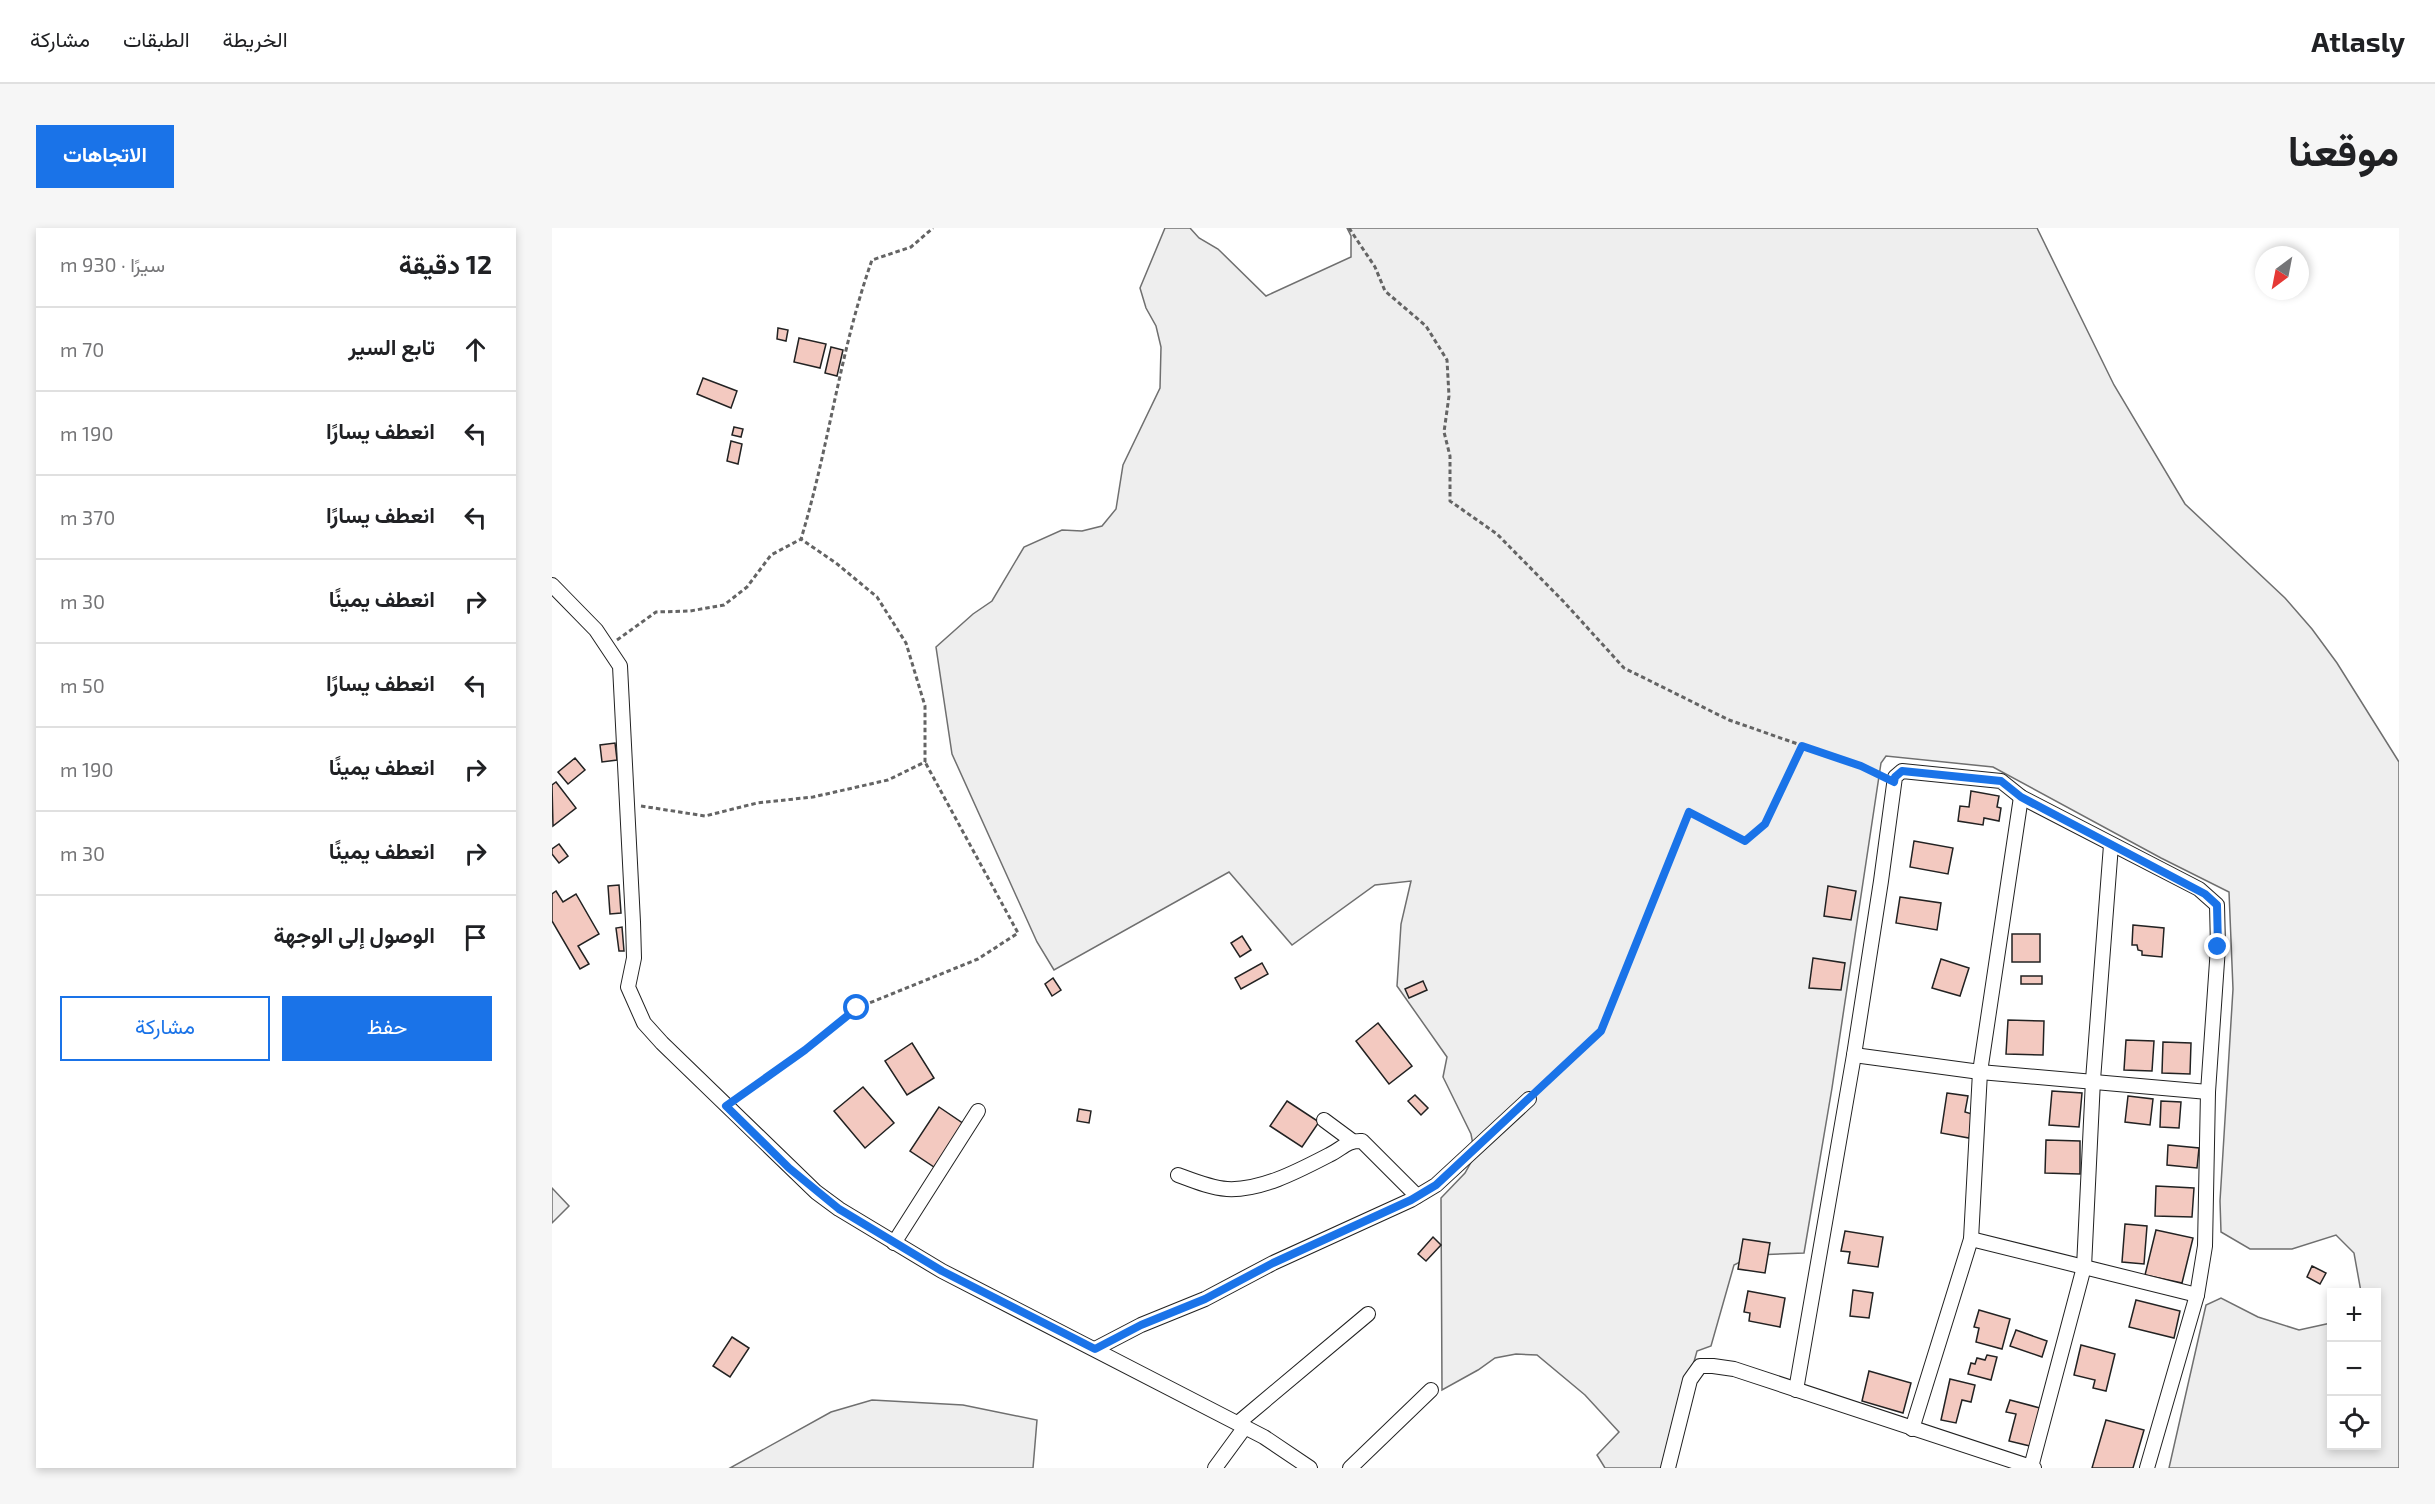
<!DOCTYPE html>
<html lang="ar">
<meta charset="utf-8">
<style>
body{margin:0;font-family:"Exo 2",Vazirmatn,sans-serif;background:#f6f6f6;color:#202124;direction:rtl}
.controls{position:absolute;right:18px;bottom:18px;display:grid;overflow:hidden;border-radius:0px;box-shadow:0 3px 9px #0003}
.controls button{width:54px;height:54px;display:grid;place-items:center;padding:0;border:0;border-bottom:2px solid #e0e0e0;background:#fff;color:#202124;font:30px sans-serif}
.compass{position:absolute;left:1703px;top:18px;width:54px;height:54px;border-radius:50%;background:#fff;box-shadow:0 3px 9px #0003;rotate:212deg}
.stop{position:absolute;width:18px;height:18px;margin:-14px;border:4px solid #1a73e8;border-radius:50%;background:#fff}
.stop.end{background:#1a73e8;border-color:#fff;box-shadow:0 2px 6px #0008}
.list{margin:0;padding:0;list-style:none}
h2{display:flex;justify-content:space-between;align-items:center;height:78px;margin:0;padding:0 24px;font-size:26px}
h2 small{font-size:20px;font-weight:400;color:#757577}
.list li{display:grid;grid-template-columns:39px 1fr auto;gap:18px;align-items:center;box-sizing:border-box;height:84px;padding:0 24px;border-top:2px solid #e0e0e0}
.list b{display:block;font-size:22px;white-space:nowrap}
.list em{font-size:20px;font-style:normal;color:#757577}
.actions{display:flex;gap:12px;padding:18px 24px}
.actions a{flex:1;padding:14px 0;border:2px solid #1a73e8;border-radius:0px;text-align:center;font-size:21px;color:#1a73e8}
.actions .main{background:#1a73e8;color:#fff}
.icon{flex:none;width:33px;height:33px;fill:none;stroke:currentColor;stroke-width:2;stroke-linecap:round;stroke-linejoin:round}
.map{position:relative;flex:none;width:1847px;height:1240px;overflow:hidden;direction:ltr;border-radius:0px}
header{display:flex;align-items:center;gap:36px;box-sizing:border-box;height:84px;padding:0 30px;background:#fff;border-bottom:2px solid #e0e0e0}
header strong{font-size:28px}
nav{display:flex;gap:33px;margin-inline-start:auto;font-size:21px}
.intro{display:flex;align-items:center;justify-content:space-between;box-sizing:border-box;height:144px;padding:0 36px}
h1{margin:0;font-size:42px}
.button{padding:15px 27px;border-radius:0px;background:#1a73e8;color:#fff;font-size:21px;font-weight:700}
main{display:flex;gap:36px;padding:0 36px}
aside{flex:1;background:#fff;border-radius:0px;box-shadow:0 3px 9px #0003}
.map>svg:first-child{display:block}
.green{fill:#eee;stroke:#6f6f6f;stroke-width:1.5}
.building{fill:#f3c9c0;stroke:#222;stroke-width:1.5}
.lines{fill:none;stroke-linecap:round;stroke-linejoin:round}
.minor-casing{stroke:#222;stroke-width:16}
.path{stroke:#646464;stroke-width:3;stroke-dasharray:4.5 3;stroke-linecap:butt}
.minor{stroke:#fff;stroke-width:14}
.route{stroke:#1a73e8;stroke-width:8}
</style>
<header>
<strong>Atlasly</strong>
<nav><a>الخريطة</a><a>الطبقات</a><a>مشاركة</a></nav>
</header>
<div class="intro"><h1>موقعنا</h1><a class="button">الاتجاهات</a></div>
<main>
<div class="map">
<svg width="1847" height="1240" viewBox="0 0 1847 1240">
<rect width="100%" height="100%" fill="#fff"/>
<g class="green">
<path d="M613 0H638L647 10 666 21 714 68 799 29V8L795 0H1485L1562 157 1633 276 1733 370 1760 401 1785 435 1847 534V1240H1617L1654 1077 1669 1070 1706 1089 1747 1102 1779 1095 1780 1218H1824V1064H1809L1802 1025 1784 1007 1740 1021H1698L1669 1004 1668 973 1681 761 1677 664 1609 630 1441 539 1334 528 1329 535 1280 860 1252 1025 1202 1027 1182 1037 1159 1118 1145 1123 1112 1240H1053L1045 1227 1067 1204 1033 1167 985 1127 964 1126 943 1130 926 1142 890 1162 889 970 913 945 923 927 919 906 891 849 895 829 845 758 849 696 859 653 823 657 740 717 677 644 502 742 485 714 400 526 384 419 421 386 440 373 472 319 510 302 530 303 550 298 564 281 571 237 608 160 609 119 604 98 594 80 588 60Z"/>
<path d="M0 960 17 978 0 995Z"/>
<path d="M320 1172 411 1177 485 1192 481 1240H178L279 1184Z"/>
</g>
<g class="building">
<path d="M226 100 236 102 234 113 225 111Z"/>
<path d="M247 110 274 116 268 140 242 134Z"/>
<path d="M279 119 291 122 285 148 273 145Z"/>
<path d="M151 150 185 163 179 180 145 166Z"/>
<path d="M182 199 191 201 189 209 180 207Z"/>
<path d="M179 213 190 216 186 236 175 233Z"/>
<path d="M63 515 65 532 50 534 48 517Z"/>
<path d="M23 530 33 542 16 556 6 544Z"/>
<path d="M4 554 24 580 1 598 0 557Z"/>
<path d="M1419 563 1447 568 1445 579 1449 580 1447 593 1432 590 1431 597 1406 593 1408 578 1417 579Z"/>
<path d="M1362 613 1401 620 1396 646 1358 639Z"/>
<path d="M7 616 16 628 7 635 0 626V621Z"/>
<path d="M67 657 69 685 58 686 56 658Z"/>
<path d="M1276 658 1304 663 1299 692 1272 688Z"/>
<path d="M4 663 11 674 24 666 47 706 26 718 37 736 28 741 0 693V666Z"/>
<path d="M1348 669 1389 675 1385 702 1344 695Z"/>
<path d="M1581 697 1612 700 1610 729 1590 727V723L1586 722 1585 717H1580Z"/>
<path d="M70 699 72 723H67L64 700Z"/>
<rect x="1460" y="706" width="28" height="28"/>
<path d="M690 708 699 722 688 729 679 715Z"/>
<path d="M1261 730 1293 735 1289 762 1257 760Z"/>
<path d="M1389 731 1417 740 1408 768 1380 760Z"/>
<path d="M710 735 716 746 689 761 683 750Z"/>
<rect x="1469" y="748" width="21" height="8"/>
<path d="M501 750 509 762 500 768 493 756Z"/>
<path d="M871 753 875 762 857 770 853 761Z"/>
<path d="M1456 792 1492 793 1491 827 1454 826Z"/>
<path d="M826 795 860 838 837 856 804 813Z"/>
<path d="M1574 812 1602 813 1600 843 1572 842Z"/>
<path d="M1611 814 1639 815 1638 846 1610 845Z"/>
<path d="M360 815 382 850 355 867 333 833Z"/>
<path d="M311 859 342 895 313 920 282 883Z"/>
<path d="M1500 863 1530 865 1527 899 1497 897Z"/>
<path d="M1395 865 1416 868 1413 884 1420 886 1417 910 1389 905Z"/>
<path d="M863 867 876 880 869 887 856 873Z"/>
<path d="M1576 868 1601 871 1598 897 1573 894Z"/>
<path d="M735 873 767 894 750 919 718 898Z"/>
<path d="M1609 873 1629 874 1627 900 1608 899Z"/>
<path d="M387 879 412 896 382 939 358 923Z"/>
<path d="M527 881 539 883 537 895 525 893Z"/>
<path d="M1494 912 1528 913V946L1493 945Z"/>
<path d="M1616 917 1647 920 1645 940 1615 937Z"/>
<path d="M1604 958 1642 960 1640 989 1603 988Z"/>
<path d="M1573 996 1595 998 1592 1036 1570 1034Z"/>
<path d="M1604 1002 1641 1010 1630 1055 1593 1047Z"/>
<path d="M1293 1003 1331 1009 1326 1039 1296 1035 1298 1024 1289 1023Z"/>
<path d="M881 1009 889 1017 874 1033 866 1026Z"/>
<path d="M1191 1011 1218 1015 1213 1045 1186 1041Z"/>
<path d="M1760 1038 1774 1045 1768 1056 1755 1049Z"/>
<path d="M1301 1062 1321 1065 1317 1090 1298 1088Z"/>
<path d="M1196 1063 1233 1070 1228 1099 1197 1093 1198 1085 1192 1084Z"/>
<path d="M1584 1072 1628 1083 1622 1110 1577 1099Z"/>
<path d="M1427 1082 1458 1091 1450 1121 1424 1114 1427 1100 1422 1099Z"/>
<path d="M1464 1102 1495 1113 1490 1129 1458 1118Z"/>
<path d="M180 1109 197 1120 178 1149 161 1138Z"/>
<path d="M1529 1117 1563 1126 1554 1163 1541 1160 1543 1152 1522 1147Z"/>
<path d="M1435 1127 1445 1129 1439 1152 1416 1146 1419 1135 1423 1136 1425 1130 1433 1132Z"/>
<path d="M1317 1143 1359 1155 1351 1185 1310 1173Z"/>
<path d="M1398 1151 1423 1157 1419 1174 1410 1172 1404 1195 1389 1192Z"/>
<path d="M1458 1172 1488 1180 1478 1218 1457 1213 1464 1186 1454 1184Z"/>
<path d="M1554 1192 1592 1202 1581 1240H1540Z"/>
</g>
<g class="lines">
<g class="minor-casing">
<g id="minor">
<path d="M0 357 44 402 68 438 81 694 82 730 76 759 92 795 110 815 264 964 287 981 390 1043 712 1209 758 1240"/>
<path d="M1302 827 1428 844 1656 864"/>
<path d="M772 892 799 912"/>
<path d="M626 947C642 953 659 960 675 961 709 963 748 942 777 927 790 921 795 912 810 913L865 968"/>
<path d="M1419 1011 1645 1067"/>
<path d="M342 1015 426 883"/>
<path d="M543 1121 589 1097 653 1071 721 1035 859 972 884 957 977 871"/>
<path d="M1244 1162 1302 827 1329 653 1343 549 1350 543 1449 553 1469 569 1647 661 1665 677 1666 719 1656 864 1653 1018 1645 1067 1595 1240"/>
<path d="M686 1195 816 1086"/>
<path d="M1360 1201 1419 1011 1428 844 1469 569"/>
<path d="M1479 1239 1532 1039 1541 852 1559 617"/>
<path d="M663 1240 693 1199"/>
<path d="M798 1240 879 1162"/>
<path d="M1116 1240 1138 1152 1148 1138H1161L1182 1141 1482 1240"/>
</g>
</g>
<g class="path">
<path d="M797 0 823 39 833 63 874 98 895 132 897 168 892 204 898 228V273L945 306 1012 374 1072 440 1177 492 1309 538 1329 548"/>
<path d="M65 412 104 384 138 383 172 377 195 359 219 327 249 311C277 219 288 122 320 32L359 19 381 0"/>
<path d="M89 578 153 588 205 575 261 569 336 552 373 534V478L354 415 325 369 284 335 249 311"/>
<path d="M987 861 1049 803 1137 584 1193 613 1213 596 1250 518"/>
<path d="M184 870 253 822 305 780 426 731 466 705 373 534"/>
</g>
<use href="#minor" class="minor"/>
</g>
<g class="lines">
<path class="route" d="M305 780 253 822 174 878 237 940 287 981 390 1043 543 1121 589 1097 653 1071 721 1035 859 972 884 957 1049 803 1137 584 1193 613 1213 596 1250 518 1309 538 1342 554 1343 549 1350 543 1449 553 1469 569 1653 666 1665 677 1666 719"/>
</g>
</svg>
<div class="controls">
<button>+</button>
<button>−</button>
<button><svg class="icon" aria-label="locate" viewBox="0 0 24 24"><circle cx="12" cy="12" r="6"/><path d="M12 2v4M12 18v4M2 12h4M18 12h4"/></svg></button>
</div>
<svg class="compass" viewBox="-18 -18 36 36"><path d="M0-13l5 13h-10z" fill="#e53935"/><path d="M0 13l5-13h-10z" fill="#757577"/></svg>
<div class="stop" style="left:305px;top:780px"></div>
<div class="stop end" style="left:1666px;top:719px"></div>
</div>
<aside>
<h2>12 دقيقة<small>سيرًا · 930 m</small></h2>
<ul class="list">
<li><svg class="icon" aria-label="ahead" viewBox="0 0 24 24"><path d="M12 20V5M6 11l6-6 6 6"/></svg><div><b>تابع السير</b></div><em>70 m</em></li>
<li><svg class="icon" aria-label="left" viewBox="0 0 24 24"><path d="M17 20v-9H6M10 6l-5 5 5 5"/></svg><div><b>انعطف يسارًا</b></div><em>190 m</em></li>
<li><svg class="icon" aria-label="left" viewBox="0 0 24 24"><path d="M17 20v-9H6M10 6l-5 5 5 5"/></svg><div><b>انعطف يسارًا</b></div><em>370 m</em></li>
<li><svg class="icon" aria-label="right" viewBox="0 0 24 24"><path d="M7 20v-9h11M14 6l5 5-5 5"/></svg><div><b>انعطف يمينًا</b></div><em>30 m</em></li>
<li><svg class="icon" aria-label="left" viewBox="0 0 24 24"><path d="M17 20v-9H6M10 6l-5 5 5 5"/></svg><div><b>انعطف يسارًا</b></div><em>50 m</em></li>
<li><svg class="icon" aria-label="right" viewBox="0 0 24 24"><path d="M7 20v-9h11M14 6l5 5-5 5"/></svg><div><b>انعطف يمينًا</b></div><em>190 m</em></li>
<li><svg class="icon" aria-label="right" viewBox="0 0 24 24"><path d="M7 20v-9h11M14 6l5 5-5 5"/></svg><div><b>انعطف يمينًا</b></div><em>30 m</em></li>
<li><svg class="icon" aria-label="arrive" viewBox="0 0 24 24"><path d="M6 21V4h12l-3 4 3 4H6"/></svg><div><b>الوصول إلى الوجهة</b></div></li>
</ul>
<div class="actions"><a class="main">حفظ</a><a>مشاركة</a></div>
</aside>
</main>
